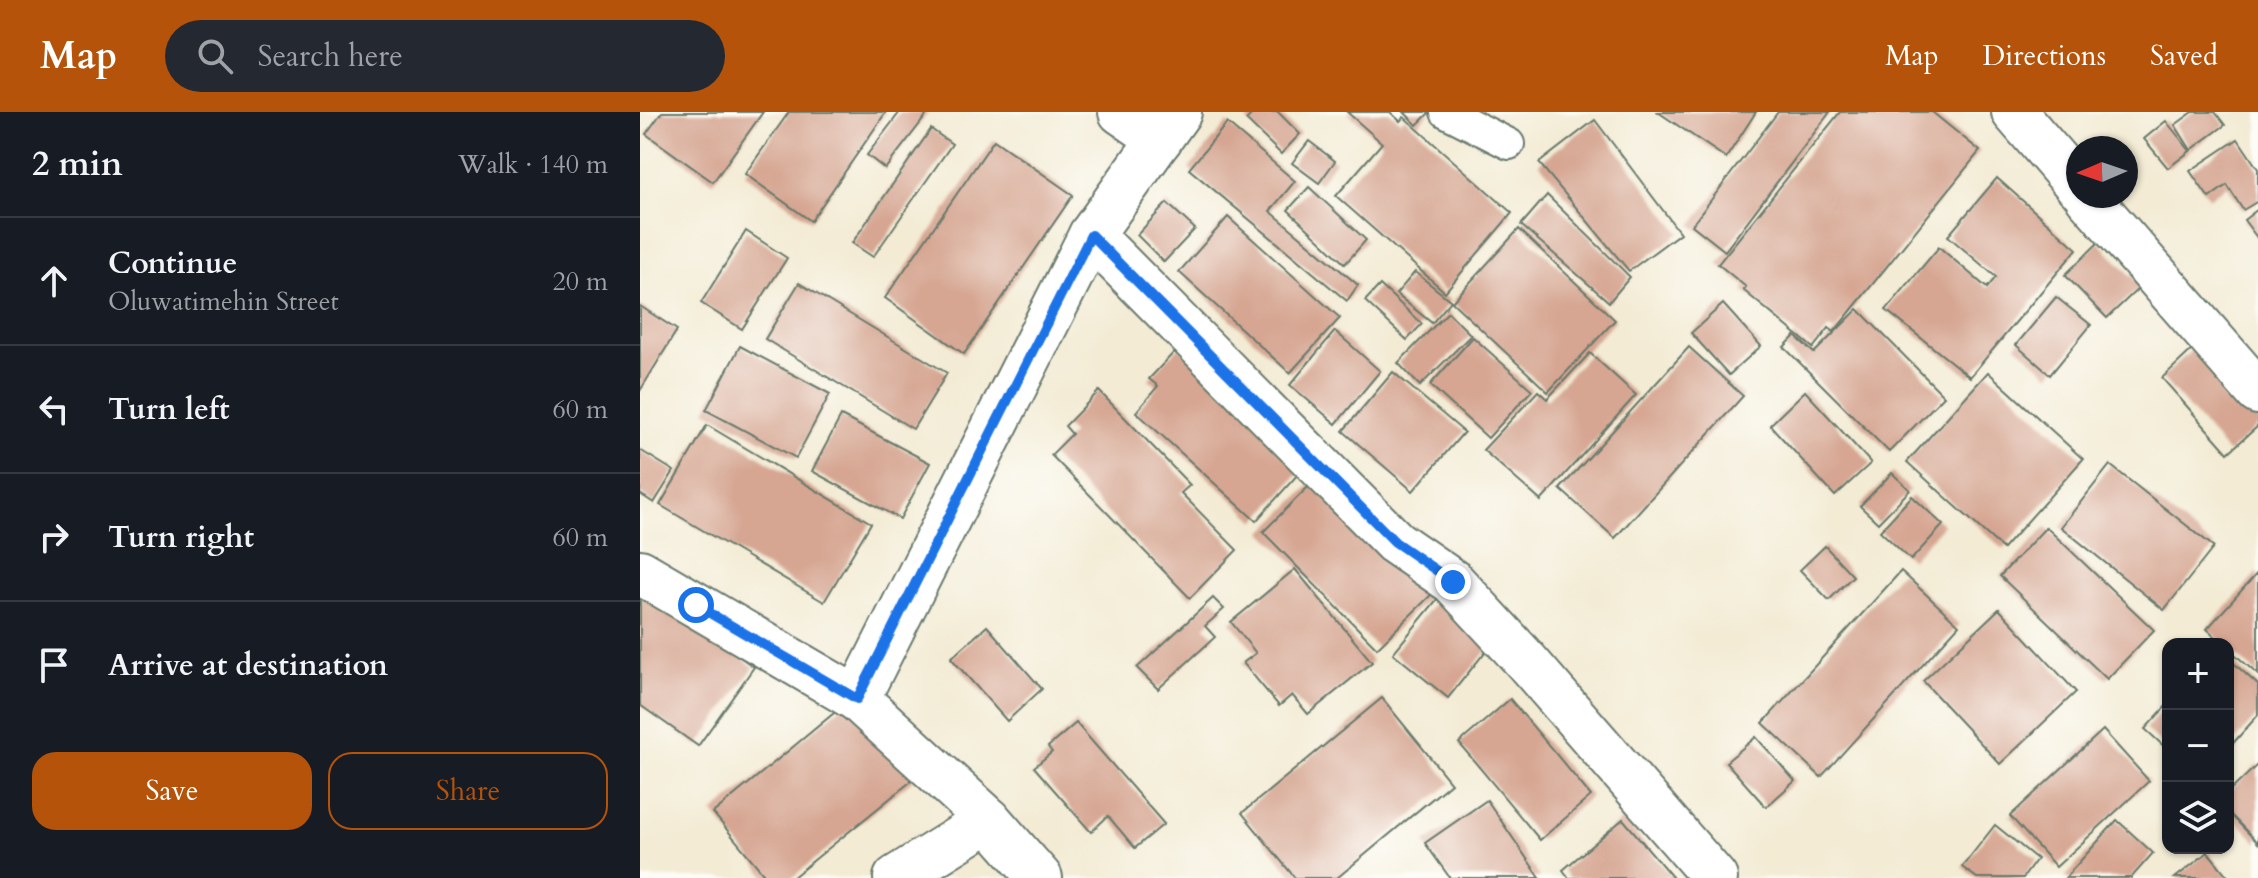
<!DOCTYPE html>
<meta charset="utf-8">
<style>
body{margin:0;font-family:Cardo,serif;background:#242831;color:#f1f3f6}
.controls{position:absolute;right:24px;bottom:24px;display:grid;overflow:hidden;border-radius:16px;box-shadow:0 2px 6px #0004}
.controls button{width:72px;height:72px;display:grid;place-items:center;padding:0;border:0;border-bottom:2px solid #363941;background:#171b24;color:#f1f3f6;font:40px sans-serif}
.compass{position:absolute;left:1426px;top:24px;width:72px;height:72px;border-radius:50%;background:#171b24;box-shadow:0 2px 6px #0004;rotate:268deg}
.stop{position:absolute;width:24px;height:24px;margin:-18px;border:6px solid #1a73e8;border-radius:50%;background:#fff}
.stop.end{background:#1a73e8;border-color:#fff;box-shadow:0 2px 8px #0008}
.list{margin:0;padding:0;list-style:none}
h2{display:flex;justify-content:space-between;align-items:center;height:104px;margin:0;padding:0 32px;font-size:34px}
h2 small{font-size:26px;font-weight:400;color:#9ea1a6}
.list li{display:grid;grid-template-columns:52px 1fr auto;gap:24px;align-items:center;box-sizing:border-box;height:128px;padding:0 32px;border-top:2px solid #363941}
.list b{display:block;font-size:30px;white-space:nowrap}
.list p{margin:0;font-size:26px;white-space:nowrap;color:#9ea1a6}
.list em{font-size:26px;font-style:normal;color:#9ea1a6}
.actions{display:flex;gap:16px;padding:24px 32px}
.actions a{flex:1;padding:18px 0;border:2px solid #b45309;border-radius:24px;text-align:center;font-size:28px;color:#b45309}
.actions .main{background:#b45309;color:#fff}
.icon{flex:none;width:44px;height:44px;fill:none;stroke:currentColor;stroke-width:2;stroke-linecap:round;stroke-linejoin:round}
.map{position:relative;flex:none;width:1618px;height:766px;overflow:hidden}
header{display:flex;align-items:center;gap:48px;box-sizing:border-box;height:112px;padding:0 40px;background:#b45309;color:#fff}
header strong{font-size:38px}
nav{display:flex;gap:44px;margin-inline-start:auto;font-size:28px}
.search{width:560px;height:72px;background:#242831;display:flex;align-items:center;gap:20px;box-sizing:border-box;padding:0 28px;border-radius:44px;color:#9ea1a6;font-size:30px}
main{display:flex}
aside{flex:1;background:#171b24}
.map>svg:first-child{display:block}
.building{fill:#d6a692}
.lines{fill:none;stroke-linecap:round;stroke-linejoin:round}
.service-casing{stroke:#697a6c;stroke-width:34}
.minor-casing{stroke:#697a6c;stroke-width:48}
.service{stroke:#fff;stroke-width:30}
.minor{stroke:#fff;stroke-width:44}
.route{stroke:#1a73e8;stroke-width:10}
</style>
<header>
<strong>Map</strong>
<div class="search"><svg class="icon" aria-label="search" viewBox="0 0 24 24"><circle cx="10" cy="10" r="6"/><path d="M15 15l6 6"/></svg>Search here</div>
<nav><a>Map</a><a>Directions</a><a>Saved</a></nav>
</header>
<main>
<aside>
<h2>2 min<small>Walk · 140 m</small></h2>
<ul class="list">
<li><svg class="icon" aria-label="ahead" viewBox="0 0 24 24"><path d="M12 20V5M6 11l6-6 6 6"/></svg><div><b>Continue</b><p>Oluwatimehin Street</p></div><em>20 m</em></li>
<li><svg class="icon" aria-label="left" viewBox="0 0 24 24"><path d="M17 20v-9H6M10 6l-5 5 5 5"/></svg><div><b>Turn left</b></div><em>60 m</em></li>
<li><svg class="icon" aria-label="right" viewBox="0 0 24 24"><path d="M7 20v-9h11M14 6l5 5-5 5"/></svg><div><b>Turn right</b></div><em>60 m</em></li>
<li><svg class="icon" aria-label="arrive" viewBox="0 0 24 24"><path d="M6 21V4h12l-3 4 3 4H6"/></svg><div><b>Arrive at destination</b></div></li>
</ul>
<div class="actions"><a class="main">Save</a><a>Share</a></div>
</aside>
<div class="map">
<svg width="1618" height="766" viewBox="0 0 1618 766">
<rect width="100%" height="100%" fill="#fdfcf7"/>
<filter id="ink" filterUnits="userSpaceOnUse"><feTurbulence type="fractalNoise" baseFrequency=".0125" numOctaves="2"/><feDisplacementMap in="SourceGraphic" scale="16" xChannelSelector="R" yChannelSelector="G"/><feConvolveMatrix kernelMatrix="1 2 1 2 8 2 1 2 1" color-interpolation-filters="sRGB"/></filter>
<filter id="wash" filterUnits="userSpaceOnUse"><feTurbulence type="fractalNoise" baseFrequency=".006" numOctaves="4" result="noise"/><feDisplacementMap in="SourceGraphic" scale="32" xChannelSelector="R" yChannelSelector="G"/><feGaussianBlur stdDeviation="1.8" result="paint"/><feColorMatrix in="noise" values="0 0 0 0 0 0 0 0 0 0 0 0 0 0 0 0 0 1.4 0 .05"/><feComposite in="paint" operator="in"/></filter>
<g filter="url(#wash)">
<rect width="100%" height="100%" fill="#f3ebd4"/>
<g id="blocks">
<g class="building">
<path d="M22 0H123L73 70 6 22Z"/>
<path d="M149 0H246L171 109 105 62Z"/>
<path d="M260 0H289L245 57 227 43Z"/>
<path d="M614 0H638L660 22 641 42 606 8Z"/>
<path d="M707 0H750L760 9 764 5 872 101 805 180 696 84 742 31Z"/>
<path d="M764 0H790L777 13Z"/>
<path d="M1018 0H1116L1086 46Z"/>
<path d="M1138 0H1190L1085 139 1052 113Z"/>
<path d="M1200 0H1292L1340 39 1194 220 1189 216 1173 236 1103 178 1106 175 1078 152Z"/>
<path d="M1553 0H1575L1585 13 1551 38 1535 13Z"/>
<path d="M955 8 1040 121 989 159 899 51Z"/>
<path d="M1526 9 1550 39 1528 56 1504 27Z"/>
<path d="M587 11 655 69 630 99 718 173 707 189 549 57Z"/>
<path d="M291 17 312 32 233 145 212 131Z"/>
<path d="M1598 27 1618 57V89L1603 98 1587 73 1569 86 1550 59Z"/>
<path d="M354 28 433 83 324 242 245 186Z"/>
<path d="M669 29 695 49 679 71 652 51Z"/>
<path d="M1357 66 1437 137 1330 265 1246 198 1299 135 1347 176 1356 165 1308 124Z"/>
<path d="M669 75 726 128 705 152 648 98Z"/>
<path d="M907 83 990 165 969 190 881 113Z"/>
<path d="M527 91 555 117 524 150 497 123Z"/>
<path d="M1618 97V127L1604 108Z"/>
<path d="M588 105 700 206 650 261 539 160Z"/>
<path d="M879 117 975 208 908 280 812 190Z"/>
<path d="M106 119 147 146 102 217 61 191Z"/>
<path d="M1459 130 1501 174 1467 206 1425 163Z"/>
<path d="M775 160 811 189 792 211 756 182Z"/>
<path d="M159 171 307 261 273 317 125 227Z"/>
<path d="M740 173 782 212 767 228 725 189Z"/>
<path d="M1416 185 1451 213 1410 263 1376 233Z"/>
<path d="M1083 192 1121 234 1089 263 1051 221Z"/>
<path d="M0 194 37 218 0 279Z"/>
<path d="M1218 197 1304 284 1249 340 1144 235 1155 224 1174 241Z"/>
<path d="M808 200 831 223 780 274 758 251Z"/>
<path d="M695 219 740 259 696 312 650 273Z"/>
<path d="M833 225 892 278 848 326 790 273Z"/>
<path d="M100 234 190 282 156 346 66 298Z"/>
<path d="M1556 234 1618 303V314L1588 341 1522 266Z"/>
<path d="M539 235 667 352 616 409 496 300 518 274 509 267Z"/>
<path d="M1049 235 1103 284 975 426 920 377Z"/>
<path d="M950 241 996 283 901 389 843 338 898 279 907 287Z"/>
<path d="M753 260 824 320 773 379 703 319Z"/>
<path d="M1348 260 1443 347 1363 437 1267 350Z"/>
<path d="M459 279 550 373 541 381 597 438 550 486 411 343 432 322 425 314Z"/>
<path d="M1165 279 1231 351 1195 384 1130 313Z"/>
<path d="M201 304 290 351 260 407 172 359Z"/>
<path d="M67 313 231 411 184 490 20 393Z"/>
<path d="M0 338 34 359 14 391 0 382Z"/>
<path d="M1470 353 1574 435 1524 498 1421 415Z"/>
<path d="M682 361 797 477 737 536 623 420Z"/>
<path d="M1252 361 1270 378 1238 411 1220 394Z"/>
<path d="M1272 384 1303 413 1271 448 1240 419Z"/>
<path d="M1406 415 1514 518 1467 567 1360 464Z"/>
<path d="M1185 434 1213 464 1189 488 1160 458Z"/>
<path d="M655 457 732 550 668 602 652 583 639 594 603 551 616 541 591 510Z"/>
<path d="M1261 459 1319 513 1181 665 1123 611Z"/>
<path d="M1618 460V563L1588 536V532H1584L1567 517Z"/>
<path d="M0 473 114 555 58 634 0 593Z"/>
<path d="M799 485 854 529 808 586 753 541Z"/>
<path d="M573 486 584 497 565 514 575 525 518 577 497 556Z"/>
<path d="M1359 497 1436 580 1360 652 1283 569Z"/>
<path d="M347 514 402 577 367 609 311 546Z"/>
<path d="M1588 546 1618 573V603L1588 637Z"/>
<path d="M742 586 811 671 697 766H655L602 701Z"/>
<path d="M211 587 275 666 152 766H127L73 701Z"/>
<path d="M870 587 951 684 900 728 819 631Z"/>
<path d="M1528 592V638L1505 617Z"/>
<path d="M436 611 524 712 495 736 468 704 451 720 394 655 412 640 408 635Z"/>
<path d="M1463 618 1509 669 1416 755 1370 704Z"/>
<path d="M1116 625 1155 669 1126 695 1086 650Z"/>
<path d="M1618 652V731L1588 700V681Z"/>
<path d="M847 688 900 766H810L785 731Z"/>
<path d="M983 707 1033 766H929L923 758Z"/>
<path d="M1477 708 1513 741 1491 766H1425Z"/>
<path d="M1355 713 1397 747 1383 766H1337L1322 755Z"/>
<path d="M1568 740 1589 766H1535Z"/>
</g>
</g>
</g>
<g filter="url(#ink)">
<use href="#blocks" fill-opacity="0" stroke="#697a6c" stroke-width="2"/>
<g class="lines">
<g class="service-casing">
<path id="service" d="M806 0 869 32"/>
</g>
<g class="minor-casing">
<g id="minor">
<path d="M481 0 520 27"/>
<path d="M1374 0 1438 74"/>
<path d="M1447 84 1618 280"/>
<path d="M451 123 755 430 813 470 887 550 1075 766"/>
<path d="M0 460 217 587 349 708 400 766"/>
<path d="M217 587 451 123 539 0"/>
<path d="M256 766 349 708"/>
</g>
</g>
<use href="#service" class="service"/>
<use href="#minor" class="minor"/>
</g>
</g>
<g class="lines" filter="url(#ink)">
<path class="route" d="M56 493 217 587 451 123 755 430 813 470"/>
</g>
</svg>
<div class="controls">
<button>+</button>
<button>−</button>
<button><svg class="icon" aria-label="layers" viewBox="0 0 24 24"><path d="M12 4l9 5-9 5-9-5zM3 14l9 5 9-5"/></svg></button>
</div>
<svg class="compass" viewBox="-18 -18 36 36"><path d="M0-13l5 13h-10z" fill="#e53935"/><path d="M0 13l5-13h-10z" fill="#9ea1a6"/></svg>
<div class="stop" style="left:56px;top:493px"></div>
<div class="stop end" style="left:813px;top:470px"></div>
</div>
</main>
